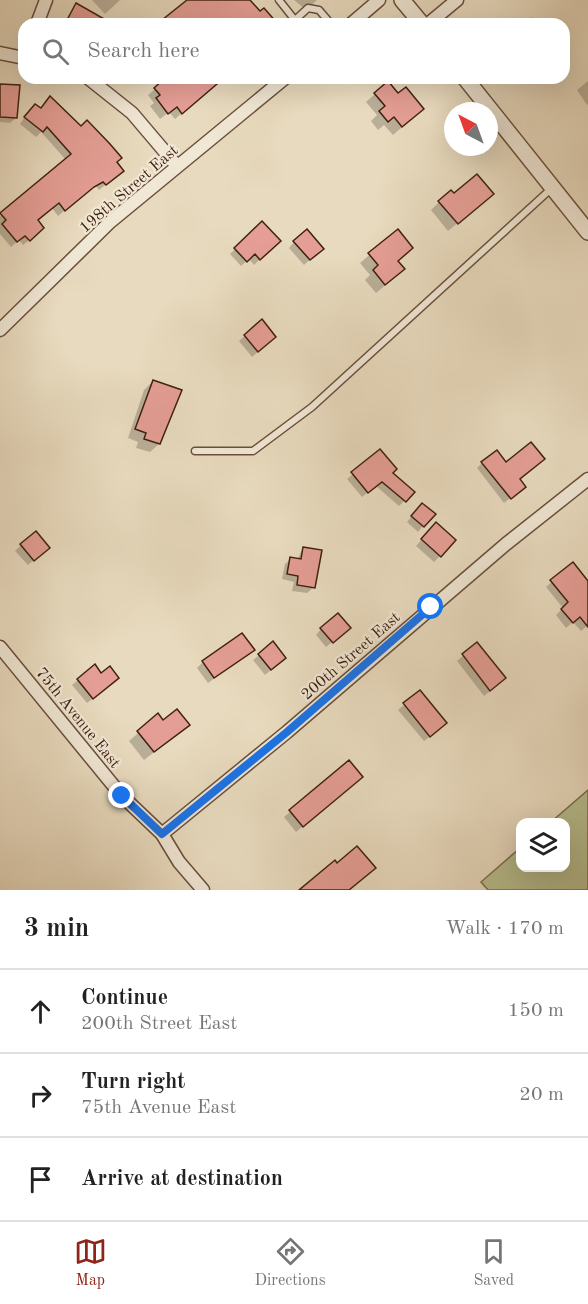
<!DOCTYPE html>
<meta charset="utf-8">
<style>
body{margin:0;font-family:"Old Standard TT",serif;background:#f6f6f6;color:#222}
.controls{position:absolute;right:18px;bottom:18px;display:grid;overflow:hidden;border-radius:12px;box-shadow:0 6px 24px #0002}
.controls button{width:54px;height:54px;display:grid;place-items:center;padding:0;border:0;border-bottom:2px solid #e0e0e0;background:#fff;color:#222;font:30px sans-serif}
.compass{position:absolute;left:444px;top:102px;width:54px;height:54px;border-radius:50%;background:#fff;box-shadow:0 6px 24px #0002;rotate:319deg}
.stop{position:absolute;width:18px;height:18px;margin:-14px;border:4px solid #1a73e8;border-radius:50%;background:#fff}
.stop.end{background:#1a73e8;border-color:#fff;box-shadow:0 2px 6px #0008}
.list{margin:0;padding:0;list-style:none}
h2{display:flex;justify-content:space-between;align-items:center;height:78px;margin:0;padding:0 24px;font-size:26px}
h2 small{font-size:20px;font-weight:400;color:#767676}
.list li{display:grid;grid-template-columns:39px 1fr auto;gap:18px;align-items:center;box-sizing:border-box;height:84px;padding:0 24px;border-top:2px solid #e0e0e0}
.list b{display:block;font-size:22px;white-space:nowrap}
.list p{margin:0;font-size:20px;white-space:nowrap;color:#767676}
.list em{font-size:20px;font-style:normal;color:#767676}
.icon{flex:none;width:33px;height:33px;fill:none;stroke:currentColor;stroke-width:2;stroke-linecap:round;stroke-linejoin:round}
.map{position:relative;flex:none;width:588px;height:890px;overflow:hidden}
.search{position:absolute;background:#fff;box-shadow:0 6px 24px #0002;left:18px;right:18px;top:18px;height:66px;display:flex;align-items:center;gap:15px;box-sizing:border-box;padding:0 21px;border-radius:18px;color:#767676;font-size:22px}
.sheet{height:330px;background:#fff}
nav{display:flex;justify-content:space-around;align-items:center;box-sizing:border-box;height:84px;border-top:2px solid #e0e0e0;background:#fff;font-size:16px;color:#767676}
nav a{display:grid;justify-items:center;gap:3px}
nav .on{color:#8f2418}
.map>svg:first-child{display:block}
.green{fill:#b8bf90;stroke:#7c7050;stroke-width:1.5}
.shadow{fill:#0003}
.building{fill:#e59e95;stroke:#402110;stroke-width:1.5}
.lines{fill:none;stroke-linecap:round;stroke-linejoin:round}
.service-casing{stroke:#6a4f3c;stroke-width:9}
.minor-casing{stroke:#6a4f3c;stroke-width:15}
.tertiary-casing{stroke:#6a4f3c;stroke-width:18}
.service{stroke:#f0e7d5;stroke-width:6}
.minor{stroke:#f0e7d5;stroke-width:12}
.tertiary{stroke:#f0e7d5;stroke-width:15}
.route{stroke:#1a73e8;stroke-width:8}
.labels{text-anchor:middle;stroke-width:4.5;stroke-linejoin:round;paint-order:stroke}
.street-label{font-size:16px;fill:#402110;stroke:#f0e7d5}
</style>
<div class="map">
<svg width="588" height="890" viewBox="0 0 588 890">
<rect width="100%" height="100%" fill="#e8dabe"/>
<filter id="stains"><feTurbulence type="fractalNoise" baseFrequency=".00333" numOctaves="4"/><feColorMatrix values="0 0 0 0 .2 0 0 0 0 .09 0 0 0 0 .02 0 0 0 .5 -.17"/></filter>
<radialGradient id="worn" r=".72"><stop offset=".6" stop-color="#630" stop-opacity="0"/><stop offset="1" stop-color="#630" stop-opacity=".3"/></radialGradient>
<path class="green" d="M588 790V890H488L481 882 520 848V868H566V822H551Z"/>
<g class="shadow">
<path d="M92 0H120L105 14Z"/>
<path d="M294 0H317L306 10Z"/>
<path d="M77 5 103 24H63Z"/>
<path d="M532 17 538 24H523Z"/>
<path d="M168 78H210L208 91 175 119 169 112 160 119 150 106 154 103 148 95Z"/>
<path d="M588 81V104L587 105 577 90Z"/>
<path d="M0 85 16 118 10 123 0 122Z"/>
<path d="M375 94 414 117 393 135 384 125 378 130 371 121 377 115 366 102Z"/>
<path d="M50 98 115 162 116 176 99 190 96 186 87 192 58 216 52 208 36 221 37 234 23 245 19 240 11 247 0 234V216L66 160 41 132 36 137 20 124 29 111 40 109Z"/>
<path d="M454 195 483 202 448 231 431 210 439 202Z"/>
<path d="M262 223 279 241 254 265 249 259 241 266 230 254Z"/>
<path d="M397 231 394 278 376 293 365 280 370 275 360 263Z"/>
<path d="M294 242 316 254 304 265 289 248Z"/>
<path d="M261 322 269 342 252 357 239 341Z"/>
<path d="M153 381 180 391 159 444 150 452 136 448 138 442 128 438 144 390Z"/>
<path d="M380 451 391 473 413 492 399 506 376 486 362 497 347 479Z"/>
<path d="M482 463 519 480 518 492 504 503 477 468Z"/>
<path d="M417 510 423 526 418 532 407 522Z"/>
<path d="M430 530 440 556 434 562 416 546Z"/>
<path d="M21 545 42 553 28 565 15 551Z"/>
<path d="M303 548 313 588 307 593 292 591 294 582 282 579 285 564 291 559 297 560Z"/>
<path d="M573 564 588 583V625L581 631 573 622 566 628 556 615 563 608 546 587Z"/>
<path d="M321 629 343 633 326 647 316 635Z"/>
<path d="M273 643 279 663 265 675 253 660Z"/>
<path d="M477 644 499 684 484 696 457 661Z"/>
<path d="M253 650 208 683 197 668 203 662Z"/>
<path d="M101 675 112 684 87 703 72 685 78 680Z"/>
<path d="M419 692 439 729 424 741 398 710Z"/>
<path d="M158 716 179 733 144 760 129 741Z"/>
<path d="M349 762 355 782 296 832 284 817Z"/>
</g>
<g class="building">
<path d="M187 0H250L260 11 264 8 278 24H157Z"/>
<path d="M76 3 113 24H74L67 20Z"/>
<path d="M165 78H224L182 114 177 107 168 114 156 98 160 95 154 88Z"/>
<path d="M388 81 398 93 406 87 424 109 402 127 394 117 388 122 379 111 385 106 374 93Z"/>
<path d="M0 84 20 85 17 118 0 117Z"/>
<path d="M50 96 81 126 87 120 110 144 122 158 117 162 124 171 106 185 103 182 94 187 65 211 59 203 38 220 44 228 30 241 25 236 17 242 2 224 6 220 0 213 71 154 47 127 43 132 24 117 35 104 41 108Z"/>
<path d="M477 174 494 194 458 224 438 201 451 190 454 193Z"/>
<path d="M262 221 281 241 260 260 255 254 247 262 234 248Z"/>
<path d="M307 229 324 249 310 260 293 241Z"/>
<path d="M398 229 413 248 398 261 405 269 385 285 373 270 378 265 368 253Z"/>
<path d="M262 319 276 337 258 352 244 335Z"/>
<path d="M153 380 182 390 160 444 144 439 146 433 135 429Z"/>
<path d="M531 442 545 459 520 479 526 487 511 499 481 462 497 450 506 462Z"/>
<path d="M380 449 397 469 393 473 415 492 406 502 382 482 368 493 351 472Z"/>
<path d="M422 503 436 514 424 527 411 516Z"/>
<path d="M436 522 456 540 441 557 421 539Z"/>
<path d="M36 531 50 548 34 561 20 544Z"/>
<path d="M303 547 322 550 315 588 297 585 298 576 287 574 290 557 301 559Z"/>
<path d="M573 562 588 581V627L580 617 573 623 561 609 568 602 550 580Z"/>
<path d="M338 613 351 628 333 643 320 628Z"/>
<path d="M242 633 255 650 214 678 202 661Z"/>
<path d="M273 641 286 658 271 670 258 654Z"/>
<path d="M477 642 506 678 490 691 462 654Z"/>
<path d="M95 664 101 673 110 666 119 678 93 699 77 679Z"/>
<path d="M420 690 447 723 430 737 403 703Z"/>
<path d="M177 709 190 725 154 752 137 731 158 713 163 720Z"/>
<path d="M349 760 363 777 303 827 289 810Z"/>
<path d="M357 846 376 868 349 890H299L335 860 337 863Z"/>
</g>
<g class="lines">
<g class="service-casing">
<g id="service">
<path d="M279 0 298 24"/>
<path d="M295 20 308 8 319 10 331 24"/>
<path d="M195 451H253L312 407 552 188"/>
</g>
</g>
<g class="minor-casing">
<g id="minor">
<path d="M37 24 46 0"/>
<path d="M351 24 379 0"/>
<path d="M428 24 457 0"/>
<path d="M0 53 24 58"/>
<path d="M88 78 132 113 177 166"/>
<path d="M0 330 110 222 285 78"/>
<path d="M0 647 122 796 162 834 179 862 203 890"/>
<path d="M162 834 287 732 506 544 588 479"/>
</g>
</g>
<g class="tertiary-casing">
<g id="tertiary">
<path d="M402 0 422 24"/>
<path d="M465 78 588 232"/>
</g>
</g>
<use href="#service" class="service"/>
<use href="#minor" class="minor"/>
<use href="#tertiary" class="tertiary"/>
</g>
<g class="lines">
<path class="route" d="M122 796 162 834 287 732 431 607"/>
</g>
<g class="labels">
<g class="street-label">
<text transform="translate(128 188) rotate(-41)" y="6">198th Street East</text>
<text transform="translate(350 655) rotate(-41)" y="6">200th Street East</text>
<text transform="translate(79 717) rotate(51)" y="6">75th Avenue East</text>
</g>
</g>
<rect width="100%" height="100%" filter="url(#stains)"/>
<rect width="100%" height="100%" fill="url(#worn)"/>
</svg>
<div class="controls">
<button><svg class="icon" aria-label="layers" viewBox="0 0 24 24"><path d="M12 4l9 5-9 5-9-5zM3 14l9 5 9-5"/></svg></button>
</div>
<svg class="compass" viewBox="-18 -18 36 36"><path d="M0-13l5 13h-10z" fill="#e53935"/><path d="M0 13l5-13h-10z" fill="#767676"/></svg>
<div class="stop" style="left:431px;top:607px"></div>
<div class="stop end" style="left:122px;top:796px"></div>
<div class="search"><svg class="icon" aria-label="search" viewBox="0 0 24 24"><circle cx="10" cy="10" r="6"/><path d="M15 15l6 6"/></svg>Search here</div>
</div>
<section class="sheet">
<h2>3 min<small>Walk · 170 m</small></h2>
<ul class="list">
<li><svg class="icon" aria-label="ahead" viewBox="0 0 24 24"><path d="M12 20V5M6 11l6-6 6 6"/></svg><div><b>Continue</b><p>200th Street East</p></div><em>150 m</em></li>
<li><svg class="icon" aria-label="right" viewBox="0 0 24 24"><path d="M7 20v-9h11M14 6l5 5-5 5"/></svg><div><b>Turn right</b><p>75th Avenue East</p></div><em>20 m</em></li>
<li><svg class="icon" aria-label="arrive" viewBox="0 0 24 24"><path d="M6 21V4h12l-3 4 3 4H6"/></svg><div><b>Arrive at destination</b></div></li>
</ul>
</section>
<nav>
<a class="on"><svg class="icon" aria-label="map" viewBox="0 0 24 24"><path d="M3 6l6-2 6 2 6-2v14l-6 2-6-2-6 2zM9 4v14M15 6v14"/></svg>Map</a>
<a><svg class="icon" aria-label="directions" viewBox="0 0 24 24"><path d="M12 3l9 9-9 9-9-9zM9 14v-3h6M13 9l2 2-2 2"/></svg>Directions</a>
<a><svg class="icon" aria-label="saved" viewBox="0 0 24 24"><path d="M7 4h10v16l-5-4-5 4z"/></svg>Saved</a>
</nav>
